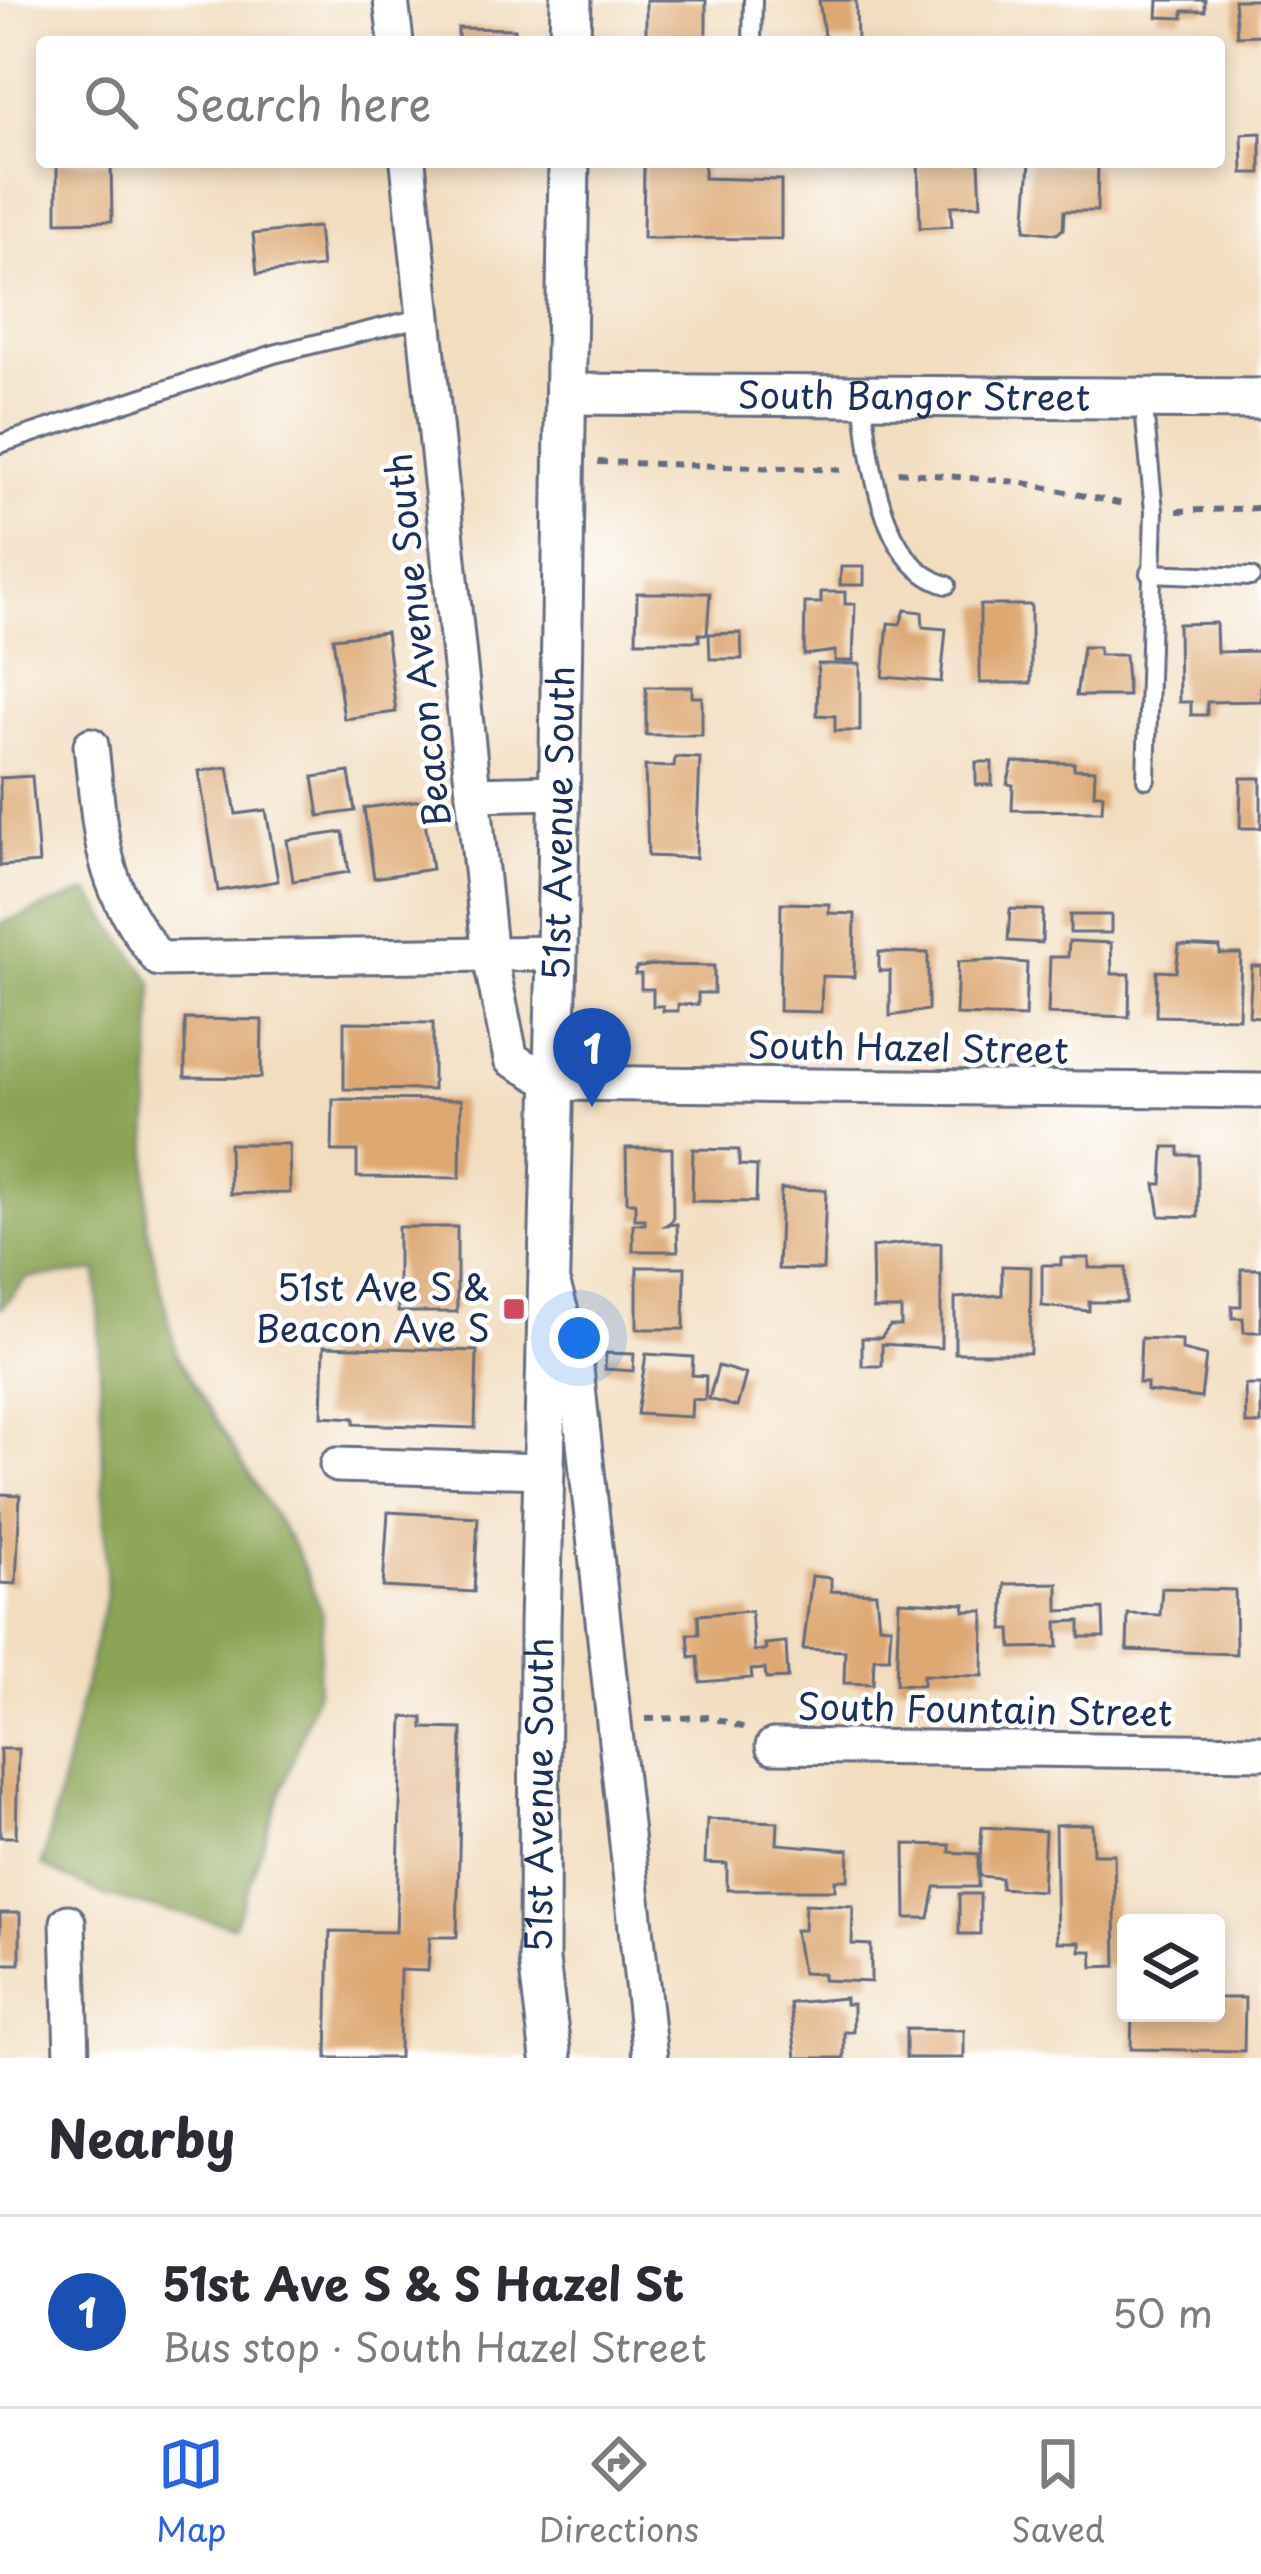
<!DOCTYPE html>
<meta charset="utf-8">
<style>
body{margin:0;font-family:"Playpen Sans",sans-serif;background:#f7f7f7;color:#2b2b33}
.controls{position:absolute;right:36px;bottom:36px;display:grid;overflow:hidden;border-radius:12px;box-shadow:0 6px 18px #0003}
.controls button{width:108px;height:108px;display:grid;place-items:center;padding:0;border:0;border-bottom:3px solid #e1e1e2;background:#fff;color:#2b2b33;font:60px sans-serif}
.you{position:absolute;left:579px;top:1338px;width:42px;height:42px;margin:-30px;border:9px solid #fff;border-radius:50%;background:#1a73e8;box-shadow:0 0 0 18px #1a73e833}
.badge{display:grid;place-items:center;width:78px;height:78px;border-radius:50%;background:#2563eb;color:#fff;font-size:39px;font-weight:700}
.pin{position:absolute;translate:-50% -99px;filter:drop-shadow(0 3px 6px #0008)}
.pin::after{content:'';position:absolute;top:63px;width:42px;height:36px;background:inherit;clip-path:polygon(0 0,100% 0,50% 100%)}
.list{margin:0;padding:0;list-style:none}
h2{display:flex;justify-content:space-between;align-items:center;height:156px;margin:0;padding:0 48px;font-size:51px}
h2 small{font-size:39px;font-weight:400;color:#7c7c81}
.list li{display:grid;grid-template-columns:78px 1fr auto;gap:36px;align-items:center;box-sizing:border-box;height:192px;padding:0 48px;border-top:3px solid #e1e1e2}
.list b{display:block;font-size:45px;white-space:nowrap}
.list p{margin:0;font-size:39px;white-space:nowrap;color:#7c7c81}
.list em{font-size:39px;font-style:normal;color:#7c7c81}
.icon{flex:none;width:66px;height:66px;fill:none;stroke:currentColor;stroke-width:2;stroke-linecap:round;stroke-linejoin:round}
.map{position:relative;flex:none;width:1261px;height:2058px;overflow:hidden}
.search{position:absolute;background:#fff;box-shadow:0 6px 18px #0003;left:36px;right:36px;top:36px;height:132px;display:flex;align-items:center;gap:30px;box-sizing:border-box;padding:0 42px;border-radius:12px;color:#7c7c81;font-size:45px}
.sheet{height:348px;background:#fff}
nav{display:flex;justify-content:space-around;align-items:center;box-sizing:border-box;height:168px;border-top:3px solid #e1e1e2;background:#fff;font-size:33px;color:#7c7c81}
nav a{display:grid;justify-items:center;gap:6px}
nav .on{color:#2563eb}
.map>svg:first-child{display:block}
.forest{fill:#8ca455;stroke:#546a5a;stroke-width:3}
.building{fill:#dda872}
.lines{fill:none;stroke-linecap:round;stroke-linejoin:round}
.service-casing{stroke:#666c80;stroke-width:22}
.minor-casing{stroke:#666c80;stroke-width:39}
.tertiary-casing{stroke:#666c80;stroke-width:45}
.path{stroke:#666c80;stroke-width:6;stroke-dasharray:9 9;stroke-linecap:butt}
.service{stroke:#fff;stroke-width:16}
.minor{stroke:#fff;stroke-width:33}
.tertiary{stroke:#fff;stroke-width:39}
.poi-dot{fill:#d1495b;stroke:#fff;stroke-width:4.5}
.labels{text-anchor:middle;stroke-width:9;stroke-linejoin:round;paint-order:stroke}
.street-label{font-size:36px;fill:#1b2f5e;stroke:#fff}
.poi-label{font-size:36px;fill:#1b2f5e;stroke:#fff;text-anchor:end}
</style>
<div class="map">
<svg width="1261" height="2058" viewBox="0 0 1261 2058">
<rect width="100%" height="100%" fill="#fff"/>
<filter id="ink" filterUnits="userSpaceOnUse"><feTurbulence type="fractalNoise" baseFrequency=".00833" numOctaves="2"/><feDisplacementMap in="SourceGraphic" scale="24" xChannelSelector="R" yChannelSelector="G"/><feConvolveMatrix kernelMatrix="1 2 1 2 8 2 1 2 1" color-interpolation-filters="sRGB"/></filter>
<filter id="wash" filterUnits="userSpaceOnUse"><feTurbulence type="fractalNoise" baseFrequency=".004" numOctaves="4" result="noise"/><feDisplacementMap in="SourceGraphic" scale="48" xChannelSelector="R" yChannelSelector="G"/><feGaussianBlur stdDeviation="2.7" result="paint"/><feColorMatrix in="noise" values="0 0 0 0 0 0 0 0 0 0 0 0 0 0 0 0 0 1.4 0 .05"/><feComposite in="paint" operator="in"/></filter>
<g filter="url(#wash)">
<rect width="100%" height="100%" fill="#f2ddbf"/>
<path class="forest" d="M88 891 153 983 146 1223 177 1356 298 1554 323 1615 317 1691 234 1926 107 1897 42 1866 107 1593 97 1271 27 1278 0 1309V924Z"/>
<g id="blocks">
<g class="building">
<rect x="646" y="0" width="60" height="42"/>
<path d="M819 0H856L857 40 825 42Z"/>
<path d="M1158 0H1205V11H1183V18L1157 17Z"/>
<path d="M1234 0H1261V35L1237 36Z"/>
<path d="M458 28 515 29V42H458Z"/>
<path d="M1261 133V173H1243L1242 134Z"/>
<path d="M57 162H111L112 221 57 222Z"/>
<path d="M644 162H704V178L781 180V239L643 238Z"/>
<path d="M918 162H979L981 205 951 206 952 226 920 228Z"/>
<path d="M1030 162 1098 166 1097 211H1064L1063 229 1057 234 1025 230Z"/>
<path d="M318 227 322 267 257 274 253 234Z"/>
<path d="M841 567H864V585H840Z"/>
<path d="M821 592H845V604H855L853 661H835V651L804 655 805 603H821Z"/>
<path d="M637 593H710L707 634H699V641H636Z"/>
<rect x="980" y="605" width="51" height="78"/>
<path d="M905 610 922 612 923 627 946 629 941 682 883 677 888 623 900 624Z"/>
<path d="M1216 623 1217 652 1261 651V701L1207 702V715H1191V702H1179L1178 624Z"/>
<path d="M386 632 396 712 344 719 333 638Z"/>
<path d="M741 633 742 659H710L709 634Z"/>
<path d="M1083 647H1099V655H1125L1128 696H1076Z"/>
<path d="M818 664H860V731H835V716L817 715Z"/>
<path d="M646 687H692V697H702V735H646Z"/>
<path d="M675 757 700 758 696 858 648 856 645 766 674 767Z"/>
<rect x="976" y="762" width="16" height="23"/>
<path d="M1013 762 1074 763V769L1095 770 1094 794H1103L1102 811 1012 810 1013 785 1007 784Z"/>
<path d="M228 767 236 814 266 810 278 881 218 891 199 771Z"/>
<path d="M349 772 355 811 319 816 313 777Z"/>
<path d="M32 776 39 863 0 866V778Z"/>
<path d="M1241 778H1261V828H1240Z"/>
<path d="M422 800 432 869 374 878 364 808Z"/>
<path d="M343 832 349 872 293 881 287 840Z"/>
<path d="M781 903 829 904V913L855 914 854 977 822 976 821 1012 779 1011Z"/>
<path d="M1010 909 1043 910 1042 943 1008 941Z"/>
<rect x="1070" y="915" width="41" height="18"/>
<path d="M1069 941 1111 943 1112 974H1130L1129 1017 1048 1014 1050 957H1068Z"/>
<path d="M1179 945 1220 947V954H1241L1239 1018 1156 1016 1157 971 1176 972Z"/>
<path d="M879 952 928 953V1010L890 1016V971H879Z"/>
<path d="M994 960 1027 963 1025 1017 956 1015 958 962Z"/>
<path d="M652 965 714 966V993H698V1005L678 1004V1011H663V1006H653V989H641V974H635L636 968Z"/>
<path d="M1252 966H1261V1017L1249 1016Z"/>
<path d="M185 1019 262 1020 261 1078 185 1077Z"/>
<path d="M344 1022 433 1023V1090L344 1089Z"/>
<path d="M333 1099 461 1100 460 1178 357 1177V1151H332Z"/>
<path d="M229 1144H289L290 1193 230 1194Z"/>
<path d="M1164 1147H1179V1155H1198V1217L1160 1216 1155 1184H1162Z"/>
<path d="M626 1148H672L673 1220 666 1225 677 1224 678 1251H633V1224H645V1219H635V1202H627Z"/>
<path d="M693 1149 739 1150V1165L757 1166 756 1202 692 1201Z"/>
<path d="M781 1189 826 1190 823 1270 778 1269Z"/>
<rect x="398" y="1227" width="59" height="85"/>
<path d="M904 1243H941V1348L882 1344V1366H862V1338H881L890 1326H901V1309H873L872 1247Z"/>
<path d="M1061 1258H1089V1268H1126V1302H1089V1311L1042 1306V1265H1061Z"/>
<path d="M1002 1266 1031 1267 1030 1353H955V1298L1002 1295Z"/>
<path d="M637 1267H685L684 1329H637Z"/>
<path d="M1241 1269H1261V1332H1244L1243 1318H1232V1306H1241Z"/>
<path d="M1141 1338 1182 1340V1350L1206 1356 1201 1398 1147 1391V1383H1139Z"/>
<path d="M324 1346 477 1351 475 1428 354 1424V1418L322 1416Z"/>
<path d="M606 1353 634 1354 633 1371 605 1369Z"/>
<path d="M646 1354 693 1357 692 1375 706 1376 705 1400 692 1399 691 1417 637 1414Z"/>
<path d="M718 1366 746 1374 737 1407 709 1399Z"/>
<path d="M1245 1385H1261V1424H1246Z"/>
<path d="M0 1494 20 1495 16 1584 0 1583Z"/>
<path d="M388 1512 478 1517 474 1592 383 1587Z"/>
<path d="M812 1576 831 1578V1591L876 1593 879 1625 891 1626 889 1658H874L873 1684 844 1683 845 1651 803 1649Z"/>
<path d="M1058 1583V1611L1103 1609 1104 1637H1080V1621L1057 1622 1058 1647 1012 1648 1011 1630H1003L1005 1584Z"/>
<path d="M1162 1588 1235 1590 1236 1654 1127 1650 1128 1614 1160 1615Z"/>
<path d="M899 1601 965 1604 964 1611H984L983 1676 923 1675V1685L896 1684Z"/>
<path d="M751 1611 754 1651 766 1650 765 1644 786 1642 788 1678 766 1679 765 1669 751 1670 752 1678 700 1682 698 1656 690 1657 688 1634H699L698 1615Z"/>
<path d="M403 1717 423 1718V1728L462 1729 457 1937H430L428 1971 400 1970 399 2058H327L330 1931 396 1932Z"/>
<path d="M0 1749H18L16 1837H0Z"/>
<path d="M707 1819 778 1822 777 1844 849 1850 848 1880H835V1890H727V1864L705 1863Z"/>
<path d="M1092 1824 1093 1854H1114L1116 1966 1093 1967 1092 1951H1080V1942H1057L1055 1825Z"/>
<path d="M982 1827 1045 1831 1042 1891 1001 1888V1878L979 1876Z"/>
<path d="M905 1844 950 1845V1852L978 1854V1887H935L929 1918H906Z"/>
<rect x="959" y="1894" width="21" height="40"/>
<path d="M805 1904 853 1906 852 1944 871 1945V1982L823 1980V1974L802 1973 795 1930H804Z"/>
<rect x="0" y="1913" width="20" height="51"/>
<path d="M845 1998V2004H853V2032H844V2058H796L790 2003Z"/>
<path d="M1216 1998H1245L1244 2051 1131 2049 1132 2013H1216Z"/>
<path d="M906 2029 964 2030V2058H906Z"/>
</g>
</g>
</g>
<g filter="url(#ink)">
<use href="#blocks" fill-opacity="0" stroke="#666c80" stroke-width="3"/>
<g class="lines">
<g class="service-casing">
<g id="service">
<path d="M752 42 753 0"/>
<path d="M863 397C869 455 879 566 947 585"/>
<path d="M1143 398 1154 511 1146 779"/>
<path d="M0 444 274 354 424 317"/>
<path d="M1149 573 1251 577"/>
</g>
</g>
<g class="minor-casing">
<g id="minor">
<path d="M391 0 396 42"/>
<path d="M408 162 490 957 511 1059 554 1083 1261 1091"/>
<path d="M91 745C101 837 99 884 159 959L557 953"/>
<path d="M473 794 559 792"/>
<path d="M554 1288 575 1359 650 2058"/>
<path d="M337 1465 543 1471"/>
<path d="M773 1746 1261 1752"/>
<path d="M68 1922 72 2058"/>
</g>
</g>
<g class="tertiary-casing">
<g id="tertiary">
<path d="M570 42 571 0"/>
<path id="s1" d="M566 394 1261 399"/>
<path id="s2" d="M551 2058 539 1960 540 1624 557 953 569 162"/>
</g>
</g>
<g class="path">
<path d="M598 462 849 470"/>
<path d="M898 472 1019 482 1128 505"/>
<path d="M1177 511 1261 508"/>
<path d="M646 1719 710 1717 745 1728"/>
</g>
<use href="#service" class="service"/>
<use href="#minor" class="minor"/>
<use href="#tertiary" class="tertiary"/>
</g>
</g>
<rect class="poi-dot" x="502" y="1297" width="24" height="24" rx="6"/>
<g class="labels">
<g class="street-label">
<text dy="13" stroke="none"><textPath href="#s1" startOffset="348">South Bangor Street</textPath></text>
<text transform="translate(418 640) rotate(-96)" y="13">Beacon Avenue South</text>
<text dy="13" stroke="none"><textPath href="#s2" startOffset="1236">51st Avenue South</textPath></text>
<text transform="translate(908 1048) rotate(1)" y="13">South Hazel Street</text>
<text transform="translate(985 1710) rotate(1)" y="13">South Fountain Street</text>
<text dy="13" stroke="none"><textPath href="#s2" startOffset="264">51st Avenue South</textPath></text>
</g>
<g class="poi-label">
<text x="490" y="1301">51st Ave S &amp;<tspan x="490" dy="41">Beacon Ave S</tspan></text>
</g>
</g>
</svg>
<div class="controls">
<button><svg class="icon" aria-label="layers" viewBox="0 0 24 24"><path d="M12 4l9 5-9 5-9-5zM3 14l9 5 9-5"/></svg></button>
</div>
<div class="you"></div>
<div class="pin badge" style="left:592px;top:1107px;background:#1a4fb4">1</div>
<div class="search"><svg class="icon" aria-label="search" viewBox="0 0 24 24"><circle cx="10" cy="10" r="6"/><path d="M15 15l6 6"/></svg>Search here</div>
</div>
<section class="sheet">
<h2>Nearby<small></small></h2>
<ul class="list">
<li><span class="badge" style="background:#1a4fb4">1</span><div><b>51st Ave S &amp; S Hazel St</b><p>Bus stop · South Hazel Street</p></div><em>50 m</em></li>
</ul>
</section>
<nav>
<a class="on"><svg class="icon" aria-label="map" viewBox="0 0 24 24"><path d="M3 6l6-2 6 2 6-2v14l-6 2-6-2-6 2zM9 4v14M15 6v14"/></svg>Map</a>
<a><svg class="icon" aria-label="directions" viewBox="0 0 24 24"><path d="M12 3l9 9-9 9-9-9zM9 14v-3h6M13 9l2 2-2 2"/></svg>Directions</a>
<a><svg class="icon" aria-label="saved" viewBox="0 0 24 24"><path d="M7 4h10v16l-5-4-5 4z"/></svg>Saved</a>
</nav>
